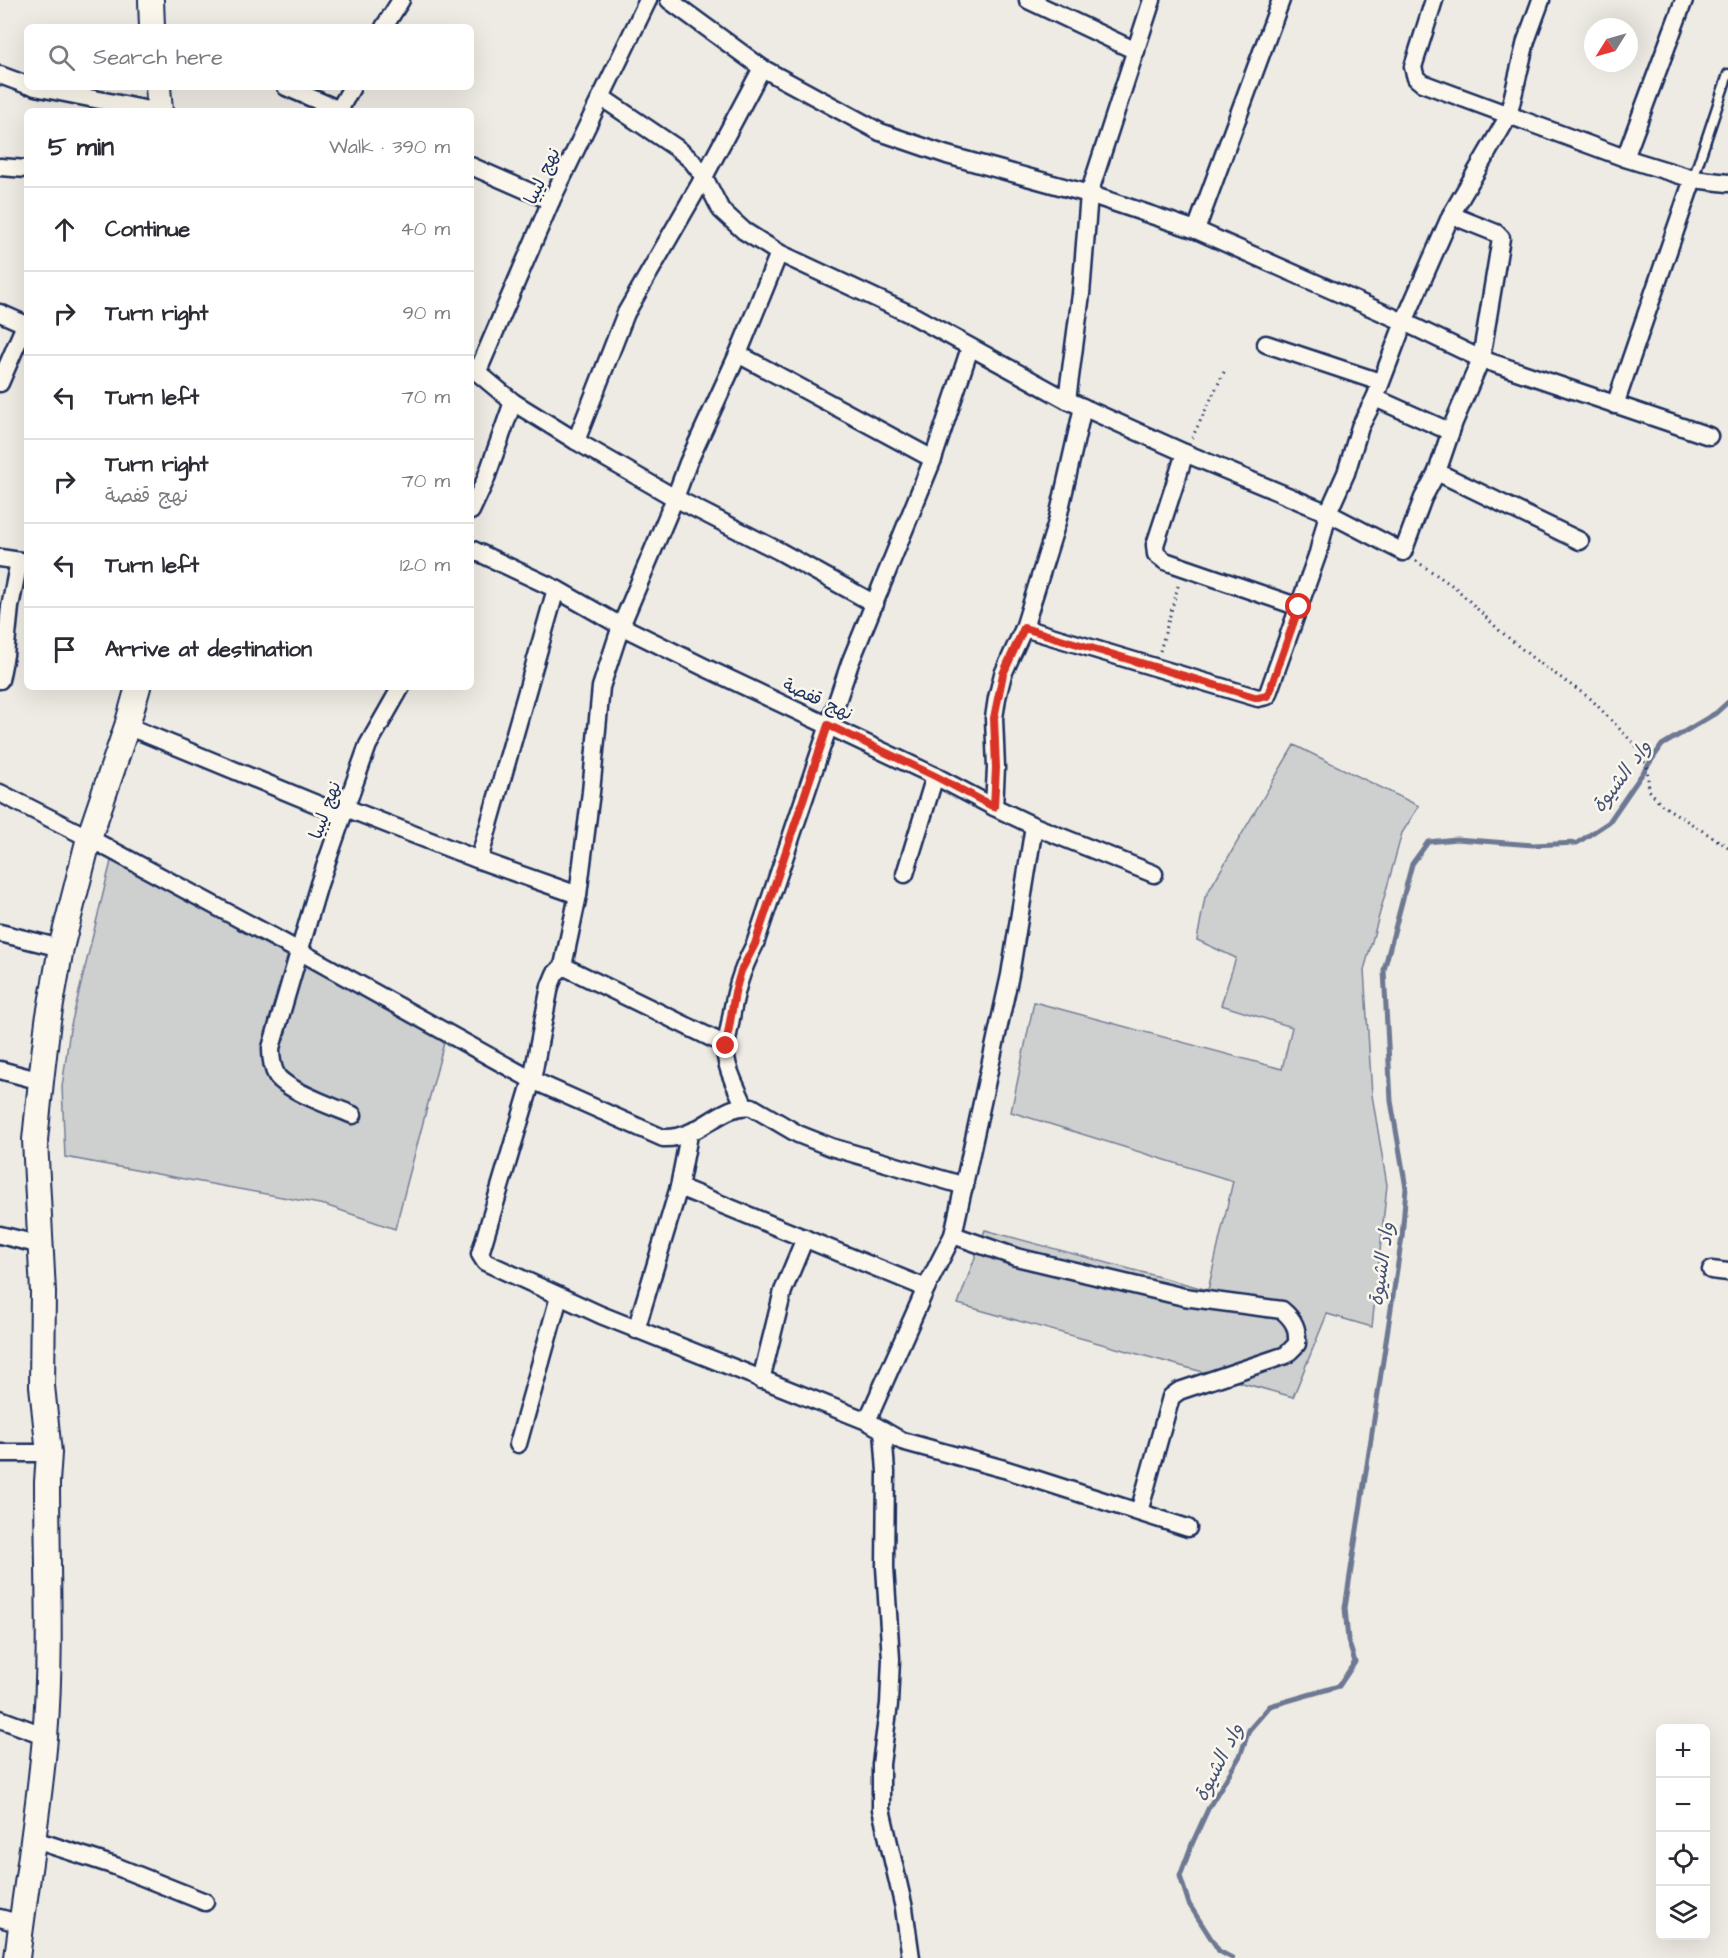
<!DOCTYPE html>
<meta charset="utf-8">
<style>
body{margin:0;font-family:"Architects Daughter","Playpen Sans Arabic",sans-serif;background:#f2f2f3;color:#2b2b33}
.controls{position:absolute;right:18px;bottom:18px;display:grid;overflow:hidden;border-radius:9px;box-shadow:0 6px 24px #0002}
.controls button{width:54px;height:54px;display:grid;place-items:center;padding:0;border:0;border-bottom:2px solid #e1e1e2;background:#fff;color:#2b2b33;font:30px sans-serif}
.compass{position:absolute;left:1584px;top:18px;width:54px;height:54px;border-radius:50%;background:#fff;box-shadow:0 6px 24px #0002;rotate:233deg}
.stop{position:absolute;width:18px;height:18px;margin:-14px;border:4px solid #d93025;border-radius:50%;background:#fff}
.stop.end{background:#d93025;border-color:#fff;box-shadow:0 2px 6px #0008}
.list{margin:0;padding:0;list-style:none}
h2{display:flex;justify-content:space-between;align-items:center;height:78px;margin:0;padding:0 24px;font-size:26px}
h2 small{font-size:20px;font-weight:400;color:#7c7c81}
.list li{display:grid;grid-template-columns:39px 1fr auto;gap:18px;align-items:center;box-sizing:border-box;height:84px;padding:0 24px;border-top:2px solid #e1e1e2}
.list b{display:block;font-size:22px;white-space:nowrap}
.list p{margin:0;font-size:20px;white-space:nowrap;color:#7c7c81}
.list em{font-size:20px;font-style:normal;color:#7c7c81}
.icon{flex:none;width:33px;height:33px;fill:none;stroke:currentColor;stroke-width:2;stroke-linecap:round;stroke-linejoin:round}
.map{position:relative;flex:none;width:1728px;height:1958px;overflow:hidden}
.search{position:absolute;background:#fff;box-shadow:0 6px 24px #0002;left:24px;top:24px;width:450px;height:66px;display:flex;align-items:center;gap:15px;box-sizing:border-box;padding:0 21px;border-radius:9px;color:#7c7c81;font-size:22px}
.panel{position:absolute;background:#fff;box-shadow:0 6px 24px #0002;left:24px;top:108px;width:450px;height:582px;border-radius:9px}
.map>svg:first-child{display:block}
.green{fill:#cecfcf;stroke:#747f96;stroke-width:1.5}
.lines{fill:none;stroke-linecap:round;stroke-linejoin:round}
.stream{stroke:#6d7892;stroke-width:5}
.lane-casing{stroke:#1b2f5e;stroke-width:13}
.street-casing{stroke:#1b2f5e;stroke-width:21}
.secondary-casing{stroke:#1b2f5e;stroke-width:28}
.path{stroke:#1b2f5e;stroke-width:3;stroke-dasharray:1.5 4.5;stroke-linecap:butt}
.lane{stroke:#fbf7ec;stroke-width:8}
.street{stroke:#fbf7ec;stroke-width:16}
.secondary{stroke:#fbf7ec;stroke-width:24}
.route{stroke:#d93025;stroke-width:8}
.labels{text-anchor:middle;stroke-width:5;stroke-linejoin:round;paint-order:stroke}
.street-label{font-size:18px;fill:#1b2f5e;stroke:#fbf7ec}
.water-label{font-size:20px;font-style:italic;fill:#445378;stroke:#fbf7ec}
</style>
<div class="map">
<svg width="1728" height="1958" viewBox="0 0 1728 1958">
<rect width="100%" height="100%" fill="#eeebe4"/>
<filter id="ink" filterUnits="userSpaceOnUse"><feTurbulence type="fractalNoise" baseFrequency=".0167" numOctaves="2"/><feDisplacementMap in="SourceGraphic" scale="12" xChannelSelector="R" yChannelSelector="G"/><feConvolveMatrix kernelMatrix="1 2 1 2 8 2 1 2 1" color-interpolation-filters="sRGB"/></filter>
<g filter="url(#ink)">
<g class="green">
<path d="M1294 745 1419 806 1402 833 1364 970 1372 1095 1387 1185 1372 1327 1327 1314 1293 1397 958 1304 985 1230 1208 1290 1233 1181 1011 1112 1034 1002 1282 1069 1292 1027 1221 1005 1236 958 1197 940 1205 897Z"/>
<path d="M113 853 445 1039 395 1229 325 1205 65 1157 62 1087 70 1029Z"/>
</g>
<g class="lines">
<path class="stream" d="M1232 1958 1219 1951 1189 1904 1180 1876 1192 1844 1209 1807 1240 1756 1249 1730 1270 1706 1339 1686 1355 1662 1348 1640 1345 1608 1402 1237 1406 1188 1391 1101 1384 970 1412 864 1428 842 1456 839 1533 845 1577 843 1609 822 1662 745 1716 713 1728 702"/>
<g class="lane-casing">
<path id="lane" d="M1693 179 1728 74"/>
</g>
<g class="street-casing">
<g id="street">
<path d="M669 0 762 68 880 132 947 155 1089 194 1196 230 1404 322 1481 359 1709 436"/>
<path d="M1028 0 1136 51"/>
<path d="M1434 0 1413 67 1416 78 1422 83 1625 158 1693 179 1728 183"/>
<path d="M384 27 401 0"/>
<path d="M0 75 27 85"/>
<path d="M35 87 154 111"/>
<path d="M286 87 342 111"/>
<path d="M601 97 678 149 692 161 704 177 721 210 744 231 779 253 912 315 1067 400 1185 453 1328 513 1403 552 1423 498 1437 472"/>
<path d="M339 110 352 87"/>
<path d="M1625 158 1684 0"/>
<path d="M471 166 551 201"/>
<path d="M0 167 27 169"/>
<path d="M1451 215 1496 233 1501 238 1481 359 1454 422 1437 472 1580 541"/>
<path d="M1196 230 1281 0"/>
<path d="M779 253 738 354 688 463 675 498 621 626 601 687 591 792 578 895 563 966 555 974 550 986 532 1080 480 1254 485 1262 601 1315 867 1421 902 1441 1004 1469 1188 1528"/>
<path d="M0 313 27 325"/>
<path d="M1266 344 1380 382"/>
<path d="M738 354 933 459"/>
<path d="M471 367 513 402 576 441 675 498 779 551 875 604"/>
<path d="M478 371 551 201 648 0"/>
<path d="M0 383 25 325"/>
<path d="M1375 398 1451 432"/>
<path d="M1067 400 1081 294 1089 194 1152 0"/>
<path d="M1615 405 1693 179"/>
<path d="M576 441 626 313 704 177 762 68"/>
<path d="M1185 453 1155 545 1156 554 1165 561 1299 607"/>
<path d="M471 511 485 481 513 402"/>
<path d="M471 549 556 589 621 626 706 668 935 776 994 807 1034 826 1154 874"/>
<path d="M0 558 27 562"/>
<path d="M1024 628 1258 698 1267 696 1318 553 1328 513 1346 473 1360 427 1375 398 1404 322 1451 215 1508 117 1526 41 1541 0"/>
<path d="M0 680 5 655 10 607 19 561"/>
<path d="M127 726 343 815"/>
<path d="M0 793 89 838 299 951 532 1080 663 1138C700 1140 721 1102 752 1107L798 1134 831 1147 965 1186"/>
<path d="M994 807 996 768 994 718 997 698 1003 674 1024 628 1057 522 1083 407"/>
<path d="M346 808 479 860 578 895"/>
<path d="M479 860 556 589"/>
<path d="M905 874 935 776"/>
<path d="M0 933 61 948"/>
<path d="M563 966 726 1045"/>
<path d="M0 1070 41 1081"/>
<path d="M744 1105C738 1090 728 1074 726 1057 725 1046 728 1035 730 1024 735 992 740 973 755 944L850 663 933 459 970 348"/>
<path d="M353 1115C334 1107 288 1091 277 1076 272 1068 271 1057 271 1048L319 884 343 815 368 745 401 687"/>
<path d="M679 1187 926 1288"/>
<path d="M0 1235 41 1245"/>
<path d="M953 1235 1016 1257 1184 1297 1282 1310C1294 1320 1298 1328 1297 1344L1286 1355 1179 1391 1171 1397 1139 1512"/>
<path d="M1711 1270 1728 1272"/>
<path d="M636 1330 679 1187 689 1135"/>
<path d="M761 1380 783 1291 805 1238"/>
<path d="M867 1421 926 1288 953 1235 1010 975 1034 826"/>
<path d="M883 1430 886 1472 885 1567 891 1659 889 1704 881 1764V1809L904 1908 911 1958"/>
<path d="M518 1444 559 1297"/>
<path d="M0 1453H49"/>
<path d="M0 1719 46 1736"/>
<path d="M35 1840 115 1866 205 1902"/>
<path d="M0 1918 21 1924"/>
</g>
</g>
<g class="secondary-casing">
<g id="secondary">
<path d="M151 0 152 27"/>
<path d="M158 87 160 111"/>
<path d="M17 1958C26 1884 39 1811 45 1737 52 1652 47 1567 47 1482L49 1453 42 1386 43 1292 35 1140 41 1081 48 1021 61 948 89 838 127 726 138 687"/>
</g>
</g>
<g class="path">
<path d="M1192 438 1225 370"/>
<path d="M1416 561 1456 588 1499 630 1534 659 1591 699 1636 746 1647 767 1649 790 1662 805 1728 847"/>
<path d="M1160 651 1179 583"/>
</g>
<use href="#lane" class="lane"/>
<use href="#street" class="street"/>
<use href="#secondary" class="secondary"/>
</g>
</g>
<g class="lines" filter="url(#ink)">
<path class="route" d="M726 1046 735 992 741 971 755 944 828 725 935 776 994 807 996 768 994 718 1003 674 1024 628 1258 698 1267 696 1271 687 1299 607"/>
</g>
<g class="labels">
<g class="street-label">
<text transform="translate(542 176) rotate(-65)" y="6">نهج ليبيا</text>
<text transform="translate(818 699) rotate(25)" y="6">نهج قفصة</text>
<text transform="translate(325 810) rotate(-70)" y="6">نهج ليبيا</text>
</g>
<g class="water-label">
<text transform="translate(1621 776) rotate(-53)" y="7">واد الشيوة</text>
<text transform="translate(1381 1264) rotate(-82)" y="7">واد الشيوة</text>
<text transform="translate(1218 1762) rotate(-63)" y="7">واد الشيوة</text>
</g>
</g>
</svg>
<div class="controls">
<button>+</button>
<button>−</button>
<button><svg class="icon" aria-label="locate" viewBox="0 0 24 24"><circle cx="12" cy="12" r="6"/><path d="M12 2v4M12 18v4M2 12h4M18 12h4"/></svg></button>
<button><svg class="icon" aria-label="layers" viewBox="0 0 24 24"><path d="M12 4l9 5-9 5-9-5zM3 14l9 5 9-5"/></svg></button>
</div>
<svg class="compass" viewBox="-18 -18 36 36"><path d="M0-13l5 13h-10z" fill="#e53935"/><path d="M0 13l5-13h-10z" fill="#7c7c81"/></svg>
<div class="stop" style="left:1299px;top:607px"></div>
<div class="stop end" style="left:726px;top:1046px"></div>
<div class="search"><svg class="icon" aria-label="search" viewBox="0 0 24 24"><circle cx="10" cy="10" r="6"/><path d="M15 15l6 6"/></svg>Search here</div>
<section class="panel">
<h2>5 min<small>Walk · 390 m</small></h2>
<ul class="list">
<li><svg class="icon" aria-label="ahead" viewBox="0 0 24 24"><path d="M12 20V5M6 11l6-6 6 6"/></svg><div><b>Continue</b></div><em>40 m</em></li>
<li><svg class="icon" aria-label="right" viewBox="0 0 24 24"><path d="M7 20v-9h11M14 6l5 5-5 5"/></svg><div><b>Turn right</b></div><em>90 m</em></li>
<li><svg class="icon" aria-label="left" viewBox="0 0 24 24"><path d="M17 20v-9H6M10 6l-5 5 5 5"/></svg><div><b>Turn left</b></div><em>70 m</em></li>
<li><svg class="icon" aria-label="right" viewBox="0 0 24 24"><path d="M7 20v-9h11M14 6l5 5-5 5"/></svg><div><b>Turn right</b><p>نهج قفصة</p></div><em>70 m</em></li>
<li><svg class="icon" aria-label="left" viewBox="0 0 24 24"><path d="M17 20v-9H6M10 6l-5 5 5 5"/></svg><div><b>Turn left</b></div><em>120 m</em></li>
<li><svg class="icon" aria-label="arrive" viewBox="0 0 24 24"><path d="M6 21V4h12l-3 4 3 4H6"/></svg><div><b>Arrive at destination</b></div></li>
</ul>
</section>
</div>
